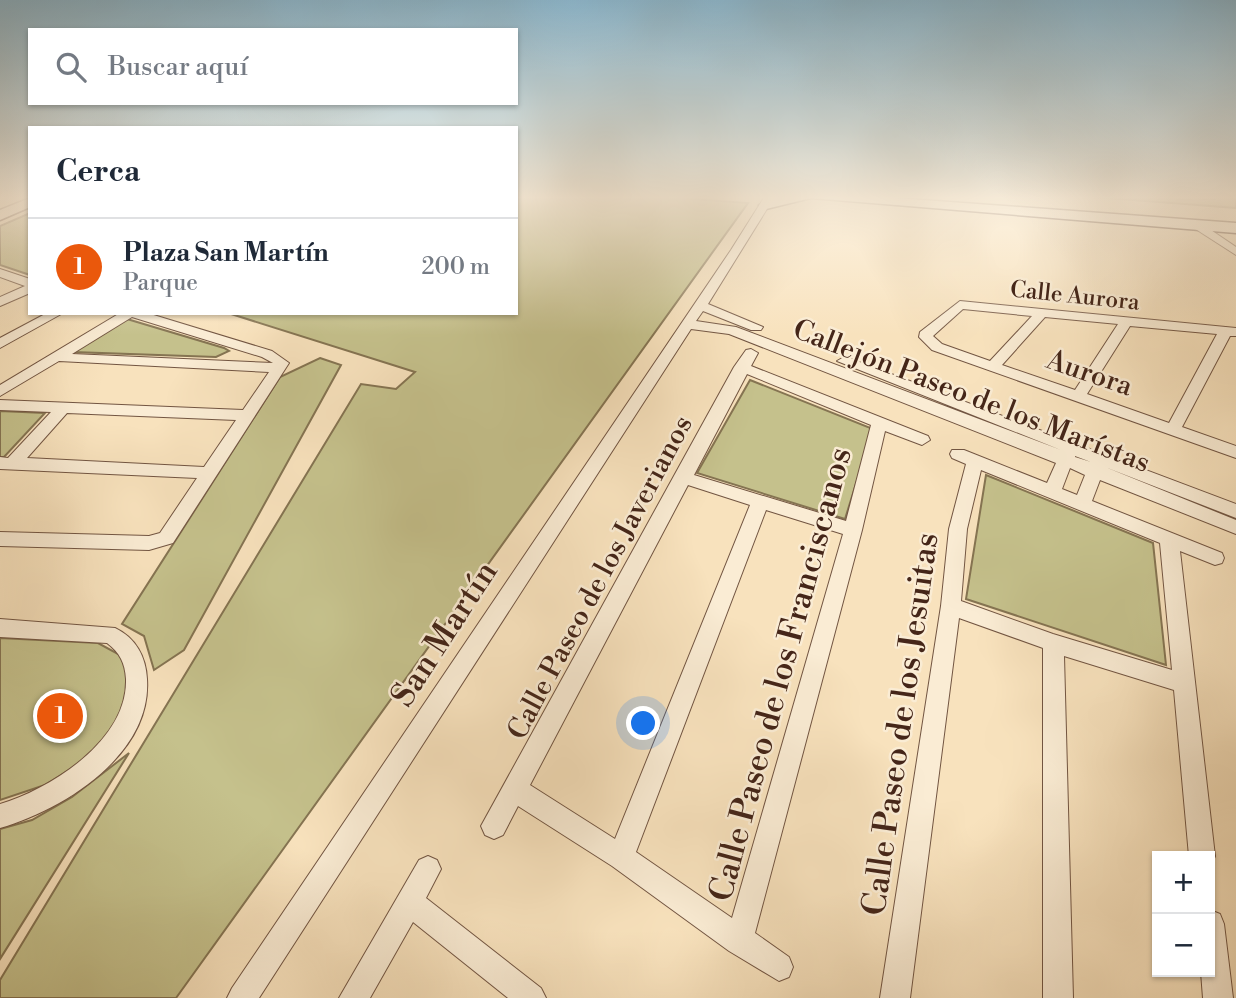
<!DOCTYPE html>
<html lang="es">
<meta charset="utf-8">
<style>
body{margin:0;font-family:"Libre Bodoni",serif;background:#f2f2f3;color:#1f2937}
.controls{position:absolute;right:21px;bottom:21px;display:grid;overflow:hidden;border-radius:0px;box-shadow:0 2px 5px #0004}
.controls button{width:63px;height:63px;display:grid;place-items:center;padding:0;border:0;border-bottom:2px solid #e0e1e3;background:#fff;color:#1f2937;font:35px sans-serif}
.you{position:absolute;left:644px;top:724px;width:24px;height:24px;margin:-18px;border:5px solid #fff;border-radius:50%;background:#1a73e8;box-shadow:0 0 0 10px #1a73e833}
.badge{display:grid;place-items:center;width:46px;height:46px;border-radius:50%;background:#ea580c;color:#fff;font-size:23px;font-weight:700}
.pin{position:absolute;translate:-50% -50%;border:4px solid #fff;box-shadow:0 2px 7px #0006}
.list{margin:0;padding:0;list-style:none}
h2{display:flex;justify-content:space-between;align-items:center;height:91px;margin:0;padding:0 28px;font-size:30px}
h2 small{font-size:23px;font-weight:400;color:#747a83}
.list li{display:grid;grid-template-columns:46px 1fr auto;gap:21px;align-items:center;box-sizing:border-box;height:98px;padding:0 28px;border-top:2px solid #e0e1e3}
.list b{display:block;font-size:26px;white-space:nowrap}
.list p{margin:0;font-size:23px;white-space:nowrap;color:#747a83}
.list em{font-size:23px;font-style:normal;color:#747a83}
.icon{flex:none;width:38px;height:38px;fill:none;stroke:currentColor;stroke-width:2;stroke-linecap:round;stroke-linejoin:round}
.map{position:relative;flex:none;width:1236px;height:998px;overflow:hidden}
.search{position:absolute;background:#fff;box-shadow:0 2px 5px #0004;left:28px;top:28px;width:490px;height:77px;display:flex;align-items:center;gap:18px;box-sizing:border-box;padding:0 24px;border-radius:0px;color:#747a83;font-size:26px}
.panel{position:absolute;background:#fff;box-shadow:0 2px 5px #0004;left:28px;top:126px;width:490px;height:189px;border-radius:0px}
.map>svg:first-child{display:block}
.green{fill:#c5c18c;stroke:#857452;stroke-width:2}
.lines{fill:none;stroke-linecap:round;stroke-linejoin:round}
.street-casing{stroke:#725542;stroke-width:2}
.secondary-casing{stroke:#452619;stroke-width:3}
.street{fill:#faecd4;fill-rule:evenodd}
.secondary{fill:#faecd4;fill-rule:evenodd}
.labels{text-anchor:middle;stroke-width:5;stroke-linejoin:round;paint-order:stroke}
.far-street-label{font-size:23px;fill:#452619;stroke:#faecd4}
.street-label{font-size:28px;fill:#452619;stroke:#faecd4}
.near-street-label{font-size:33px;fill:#452619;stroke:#faecd4}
</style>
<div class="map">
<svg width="1236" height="998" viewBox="0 0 1236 998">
<rect width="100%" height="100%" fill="#f8e2bd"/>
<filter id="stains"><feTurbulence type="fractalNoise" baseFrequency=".00286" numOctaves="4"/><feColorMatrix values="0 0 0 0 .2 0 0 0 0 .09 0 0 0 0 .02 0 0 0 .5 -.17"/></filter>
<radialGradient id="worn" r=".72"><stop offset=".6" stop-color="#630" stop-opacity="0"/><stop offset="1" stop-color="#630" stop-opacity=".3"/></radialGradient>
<g class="green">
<path d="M516 196H656L748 203 176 998H0V980L361 384 396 389 415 372 228 313H516Z"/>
<path d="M1082 196H1236V208Z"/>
<path d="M30 213V275L0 265V226Z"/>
<path d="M127 319 224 348 229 351 216 357 73 352Z"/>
<path d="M320 358 341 365 184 650 154 670 144 636 122 624 280 377Z"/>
<path d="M750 380 873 429 845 519 697 473Z"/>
<path d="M0 411 45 413 4 457H0Z"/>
<path d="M986 475 1153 543 1166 665 966 599Z"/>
<path d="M0 638 98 643 120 655 130 678 118 722 88 758 45 785 0 800Z"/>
<path d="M129 753 0 959V829L32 820 72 797Z"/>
</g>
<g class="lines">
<g class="street-casing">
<g id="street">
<path d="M765 196H775L708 304 763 327 761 330H751L703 311 696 321 736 327 1061 450 837 361 844 357 849 358 1236 504V518L1105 467 1236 520V534L1100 480 1092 501 1222 553 1224 558 1222 563 1215 565 1180 551 1215 856 1211 865 1210 856H1189L1174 690 1064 656 1073 998H1043V648L959 618 910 998H880L941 606 949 529 966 464 952 458 950 454 952 450H964L1047 483 1056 463 729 334 691 329 259 998H227L232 988 731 250ZM1075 456 1091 462 1075 457ZM1070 468 1085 475 1077 495 1062 489ZM981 470 1160 543 1172 670 1053 634 961 601 967 529Z"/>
<path d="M1194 224H1202L1236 247V255L1194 228Z"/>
<path d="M0 269 30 279V293L0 306V297L25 286 0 277Z"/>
<path d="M960 301 1236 328V336H1230L1182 427 1236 446V458L932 350 919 337 920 332ZM963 309 1032 316 990 361 942 344 933 336ZM1045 317 1118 324 1075 390 1002 365ZM1130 326 1217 334 1169 423 1087 394Z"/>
<path d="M47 313H63L0 348V338Z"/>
<path d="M120 313H147L272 351 289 363 173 543 149 550 0 546V532L149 536 160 533 197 478 0 469V457L8 458 51 412 0 410V400L243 410 269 372 59 361 0 396V385ZM132 317 262 357 273 363 72 354ZM67 413 236 420 204 467 27 458Z"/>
<path d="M751 349 758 353 751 366 928 436 930 440 922 445 885 431 862 530 755 933 789 957 793 967 789 977 779 981 729 951 612 866 518 806 503 835 494 839 485 835 481 826 734 367 746 350ZM747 374 871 425 846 521 694 475ZM688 485 750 505 615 839 530 785ZM766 510 843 534 732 918 636 852Z"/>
<path d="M0 619 115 628C136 638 146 657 147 679 152 755 63 810 0 828V804C51 789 128 740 126 679 125 663 120 653 107 643L0 637Z"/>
<path d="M428 856 437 860 441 869 426 898 541 988 546 998H508L413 922 370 998H339L419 860Z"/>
<path d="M1210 910 1220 914 1224 924 1233 998H1203L1201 972H1210Z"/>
</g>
</g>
<g class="secondary-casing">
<g id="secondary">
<path d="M778 196H869L1236 223V233L811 198 766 209 759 205Z"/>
<path d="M30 198V207L0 220V210Z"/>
</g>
</g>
<use href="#street" class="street"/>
<use href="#secondary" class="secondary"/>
</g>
<linearGradient id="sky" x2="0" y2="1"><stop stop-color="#8bb8d0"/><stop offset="0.59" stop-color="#fcf2e1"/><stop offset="1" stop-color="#fcf2e1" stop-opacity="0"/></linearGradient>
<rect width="1236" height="335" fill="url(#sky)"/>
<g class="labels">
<g class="far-street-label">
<text transform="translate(1075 295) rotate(6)" y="8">Calle Aurora</text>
</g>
<g class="street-label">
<text transform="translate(1090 372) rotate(19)" y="10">Aurora</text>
<text transform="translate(972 395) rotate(21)" y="10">Callejón Paseo de los Marístas</text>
<text transform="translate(599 577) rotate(-62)" y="10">Calle Paseo de los Javerianos</text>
</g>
<g class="near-street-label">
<text transform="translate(443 633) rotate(-57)" y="12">San Martín</text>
<text transform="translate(779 674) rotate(-75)" y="12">Calle Paseo de los Franciscanos</text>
<text transform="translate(899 724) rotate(-82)" y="12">Calle Paseo de los Jesuitas</text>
</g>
</g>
<rect width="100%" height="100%" filter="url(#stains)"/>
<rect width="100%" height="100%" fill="url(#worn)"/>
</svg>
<div class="controls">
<button>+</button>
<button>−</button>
</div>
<div class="you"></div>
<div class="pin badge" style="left:60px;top:716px">1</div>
<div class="search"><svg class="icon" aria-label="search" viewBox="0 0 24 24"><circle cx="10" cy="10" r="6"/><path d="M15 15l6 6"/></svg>Buscar aquí</div>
<section class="panel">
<h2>Cerca<small></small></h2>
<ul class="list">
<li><span class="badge">1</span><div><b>Plaza San Martín</b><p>Parque</p></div><em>200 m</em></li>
</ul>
</section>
</div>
